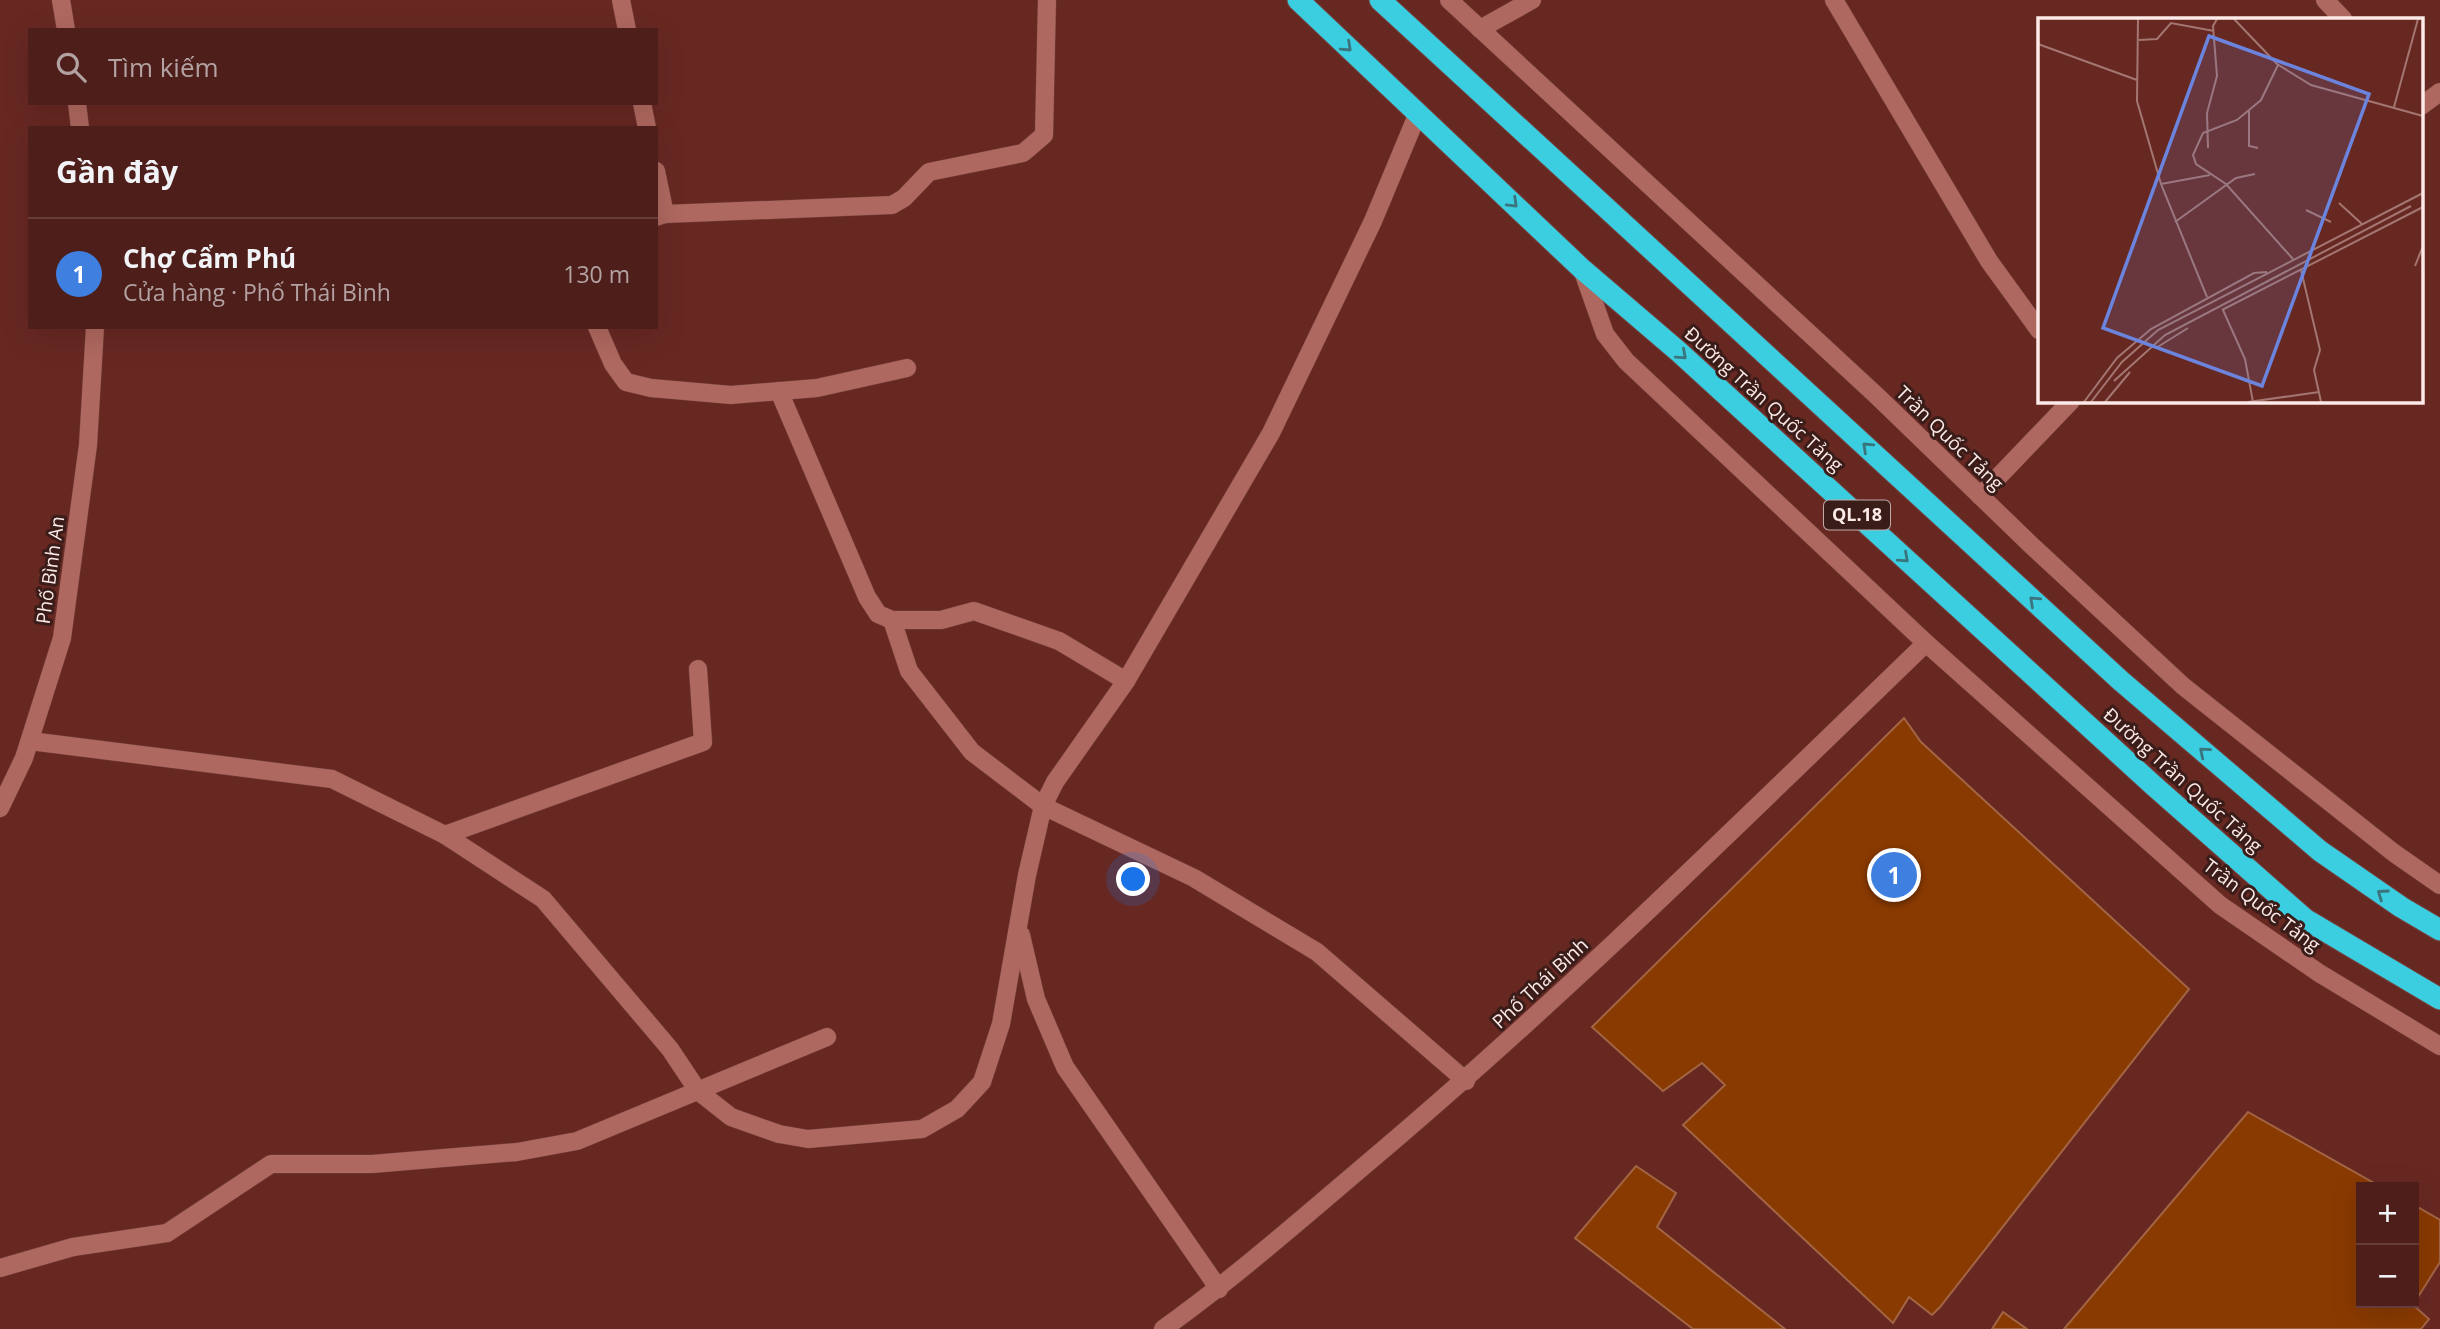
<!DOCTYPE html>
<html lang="vi">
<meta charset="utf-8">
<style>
body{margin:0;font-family:"Open Sans",sans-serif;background:#552723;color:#f1f3f6}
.controls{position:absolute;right:21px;bottom:21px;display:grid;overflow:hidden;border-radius:0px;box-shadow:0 7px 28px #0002}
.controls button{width:63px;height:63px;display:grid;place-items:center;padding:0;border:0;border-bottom:2px solid #653c39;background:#4e1e1a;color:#f1f3f6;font:35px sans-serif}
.you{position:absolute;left:1134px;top:880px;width:24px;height:24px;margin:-18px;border:5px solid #fff;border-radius:50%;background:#1a73e8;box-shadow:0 0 0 10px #1a73e833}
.badge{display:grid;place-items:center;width:46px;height:46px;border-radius:50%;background:#e69b98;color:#fff;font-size:23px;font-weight:700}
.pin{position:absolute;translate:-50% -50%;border:4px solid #fff;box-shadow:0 2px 7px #0006}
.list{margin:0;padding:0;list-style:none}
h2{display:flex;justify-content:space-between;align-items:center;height:91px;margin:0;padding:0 28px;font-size:30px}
h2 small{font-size:23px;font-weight:400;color:#b3a2a2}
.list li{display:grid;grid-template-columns:46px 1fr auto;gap:21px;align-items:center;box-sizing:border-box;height:112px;padding:0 28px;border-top:2px solid #653c39}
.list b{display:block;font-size:26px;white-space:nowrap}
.list p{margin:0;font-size:23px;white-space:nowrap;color:#b3a2a2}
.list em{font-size:23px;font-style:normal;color:#b3a2a2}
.icon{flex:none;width:38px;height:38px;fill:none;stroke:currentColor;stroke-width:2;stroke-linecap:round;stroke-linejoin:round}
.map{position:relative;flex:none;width:2440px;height:1329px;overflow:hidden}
.search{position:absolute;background:#4e1e1a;box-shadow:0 7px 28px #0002;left:28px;top:28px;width:630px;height:77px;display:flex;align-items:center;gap:18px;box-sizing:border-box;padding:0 24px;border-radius:0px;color:#b3a2a2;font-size:26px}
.panel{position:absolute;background:#4e1e1a;box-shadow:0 7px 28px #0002;left:28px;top:126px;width:630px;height:203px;border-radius:0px}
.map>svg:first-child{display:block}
.building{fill:#893a00;stroke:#a36544;stroke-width:2}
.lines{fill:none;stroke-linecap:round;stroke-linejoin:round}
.minor-casing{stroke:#74413e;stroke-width:19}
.highway-casing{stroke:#74413e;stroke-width:23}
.minor{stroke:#af685f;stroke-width:18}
.highway{stroke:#3bcde0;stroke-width:21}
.oneway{stroke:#3a747c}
.labels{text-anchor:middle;stroke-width:6;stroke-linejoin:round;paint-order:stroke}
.shield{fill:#3a1c19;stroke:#c1acaa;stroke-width:2}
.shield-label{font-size:18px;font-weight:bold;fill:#fbeae8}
.street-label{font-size:19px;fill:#fbeae8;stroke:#3a1c19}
.inset-road{fill:none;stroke:#a37671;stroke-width:2}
.view{fill:#6b85de;fill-opacity:0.15;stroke:#6b85de;stroke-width:3.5}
.inset-edge{fill:none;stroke:#fbeae8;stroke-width:3.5}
</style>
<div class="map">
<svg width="2440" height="1329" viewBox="0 0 2440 1329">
<rect width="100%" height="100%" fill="#682822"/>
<g class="building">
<path d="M1904 718 1921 742 2189 989 1940 1307 1932 1315 1909 1297 1893 1323 1683 1125 1725 1085 1702 1063 1663 1091 1592 1027Z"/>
<path d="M2248 1112 2381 1187H2361V1303H2414V1205L2440 1220V1262L2413 1305 2429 1319 2421 1329H2064Z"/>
<path d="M1636 1166 1676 1193 1657 1227 1785 1329H1693L1575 1238Z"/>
<path d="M2003 1312 2027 1329H1992Z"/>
</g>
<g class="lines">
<g class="minor-casing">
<g id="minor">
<path d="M61 0 66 30"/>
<path d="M621 0 627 30"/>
<path d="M1449 0 1877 396 2030 544 2183 686 2394 853 2440 885"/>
<path d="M1834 0 1989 261 2039 330"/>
<path d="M2325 0 2343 19"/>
<path d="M1480 29 1532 0"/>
<path d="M77 103 80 128"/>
<path d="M642 103 647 128"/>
<path d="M2421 106 2440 92"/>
<path d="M656 171 665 214"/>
<path d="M656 217 665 214 892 205 904 198 929 172 1023 153 1044 135 1047 0"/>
<path d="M1582 269 1605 334 1626 361 1926 643 2220 905 2319 973 2440 1046"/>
<path d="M597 327 613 364 626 382 651 388 731 395 817 388 907 368"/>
<path d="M779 391 867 597 878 614 892 620H941L974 611 1059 641 1126 681"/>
<path d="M1980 496 2071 401"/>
<path d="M892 620 909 671 972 752 1043 806 1194 878 1317 952 1466 1081"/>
<path d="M30 741 332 779 445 835 543 899 670 1049 698 1091 731 1117 779 1134 808 1139 922 1129 957 1109 982 1082 1001 1024 1027 875 1043 806 1055 782 1126 681 1271 433 1373 221 1418 113"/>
<path d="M0 808 24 758 62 638 88 445 95 327"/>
<path d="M445 835 703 742 698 669"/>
<path d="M1021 935 1036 999 1065 1067 1219 1289"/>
<path d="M0 1268 73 1247 167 1233 271 1164H372L517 1152 577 1141 827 1037"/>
<path d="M1163 1329C1233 1279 1298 1222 1364 1166 1560 1001 1742 821 1926 643"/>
</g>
</g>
<g class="highway-casing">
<g id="highway">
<path d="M1298 0 1582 269 1679 352 2153 785 2305 919 2440 999"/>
<path d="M1380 0 2121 681 2320 851 2401 907 2440 930"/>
</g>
</g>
<use href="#minor" class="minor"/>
<use href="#highway" class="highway"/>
</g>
<defs><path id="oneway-chevron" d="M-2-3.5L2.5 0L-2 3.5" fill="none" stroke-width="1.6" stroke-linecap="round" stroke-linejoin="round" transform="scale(1.75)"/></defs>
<g class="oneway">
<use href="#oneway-chevron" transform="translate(1347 47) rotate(43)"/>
<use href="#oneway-chevron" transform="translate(1513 203) rotate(44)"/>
<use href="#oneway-chevron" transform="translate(1682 355) rotate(42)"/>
<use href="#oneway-chevron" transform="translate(1867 447) rotate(-137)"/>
<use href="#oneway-chevron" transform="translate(1904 558) rotate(42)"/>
<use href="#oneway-chevron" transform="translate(2034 601) rotate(-137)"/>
<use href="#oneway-chevron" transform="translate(2204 752) rotate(-140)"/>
<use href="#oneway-chevron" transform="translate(2382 894) rotate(-145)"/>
</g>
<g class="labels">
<rect class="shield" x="1824" y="500.5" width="66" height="29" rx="5"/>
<g class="shield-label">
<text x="1857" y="521">QL.18</text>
</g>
<g class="street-label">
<text transform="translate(1764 399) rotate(42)" y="7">Đường Trần Quốc Tảng</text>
<text transform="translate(1950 438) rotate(44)" y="7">Trần Quốc Tảng</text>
<text transform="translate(50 570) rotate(-82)" y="7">Phố Bình An</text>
<text transform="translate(2183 780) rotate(42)" y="7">Đường Trần Quốc Tảng</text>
<text transform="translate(2262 905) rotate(37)" y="7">Trần Quốc Tảng</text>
<text transform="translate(1540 983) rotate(-43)" y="7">Phố Thái Bình</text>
</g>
</g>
<g transform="translate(2038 18)">
<rect width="385" height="385" fill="#682822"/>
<path class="inset-road" d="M100 1 99 83 123 166 169 279M196 1 239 46 273 67 385 98M101 22 119 21 133 5 176 13M0 26 99 62M240 47 223 82 199 102 165 115 155 137 158 146 188 166 255 241M356 89 380 1M211 93V128L220 130M170 130 169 95 179 58 175 8 179 1M123 166 172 157M301 185 324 206M268 192 293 204M137 204 198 160 217 156M377 248 385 228M263 252 282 332 276 352 283 384M184 292 385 189M185 292 207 341 215 384M118 330 150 310M76 363 127 317 373 188M46 384 79 340 113 311 216 255 229 254M53 384 84 344 120 312 385 175M67 384 92 354M210 384 281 374"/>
<path class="view" d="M171 18 331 76 224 368 65 310Z"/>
<rect width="385" height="385" class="inset-edge"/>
</g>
</svg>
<div class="controls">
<button>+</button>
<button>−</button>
</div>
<div class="you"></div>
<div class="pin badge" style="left:1894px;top:875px;background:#3f7fe0">1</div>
<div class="search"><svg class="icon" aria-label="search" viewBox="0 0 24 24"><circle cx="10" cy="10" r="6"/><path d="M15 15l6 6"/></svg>Tìm kiếm</div>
<section class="panel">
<h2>Gần đây<small></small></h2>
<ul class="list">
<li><span class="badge" style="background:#3f7fe0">1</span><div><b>Chợ Cẩm Phú</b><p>Cửa hàng · Phố Thái Bình</p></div><em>130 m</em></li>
</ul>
</section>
</div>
